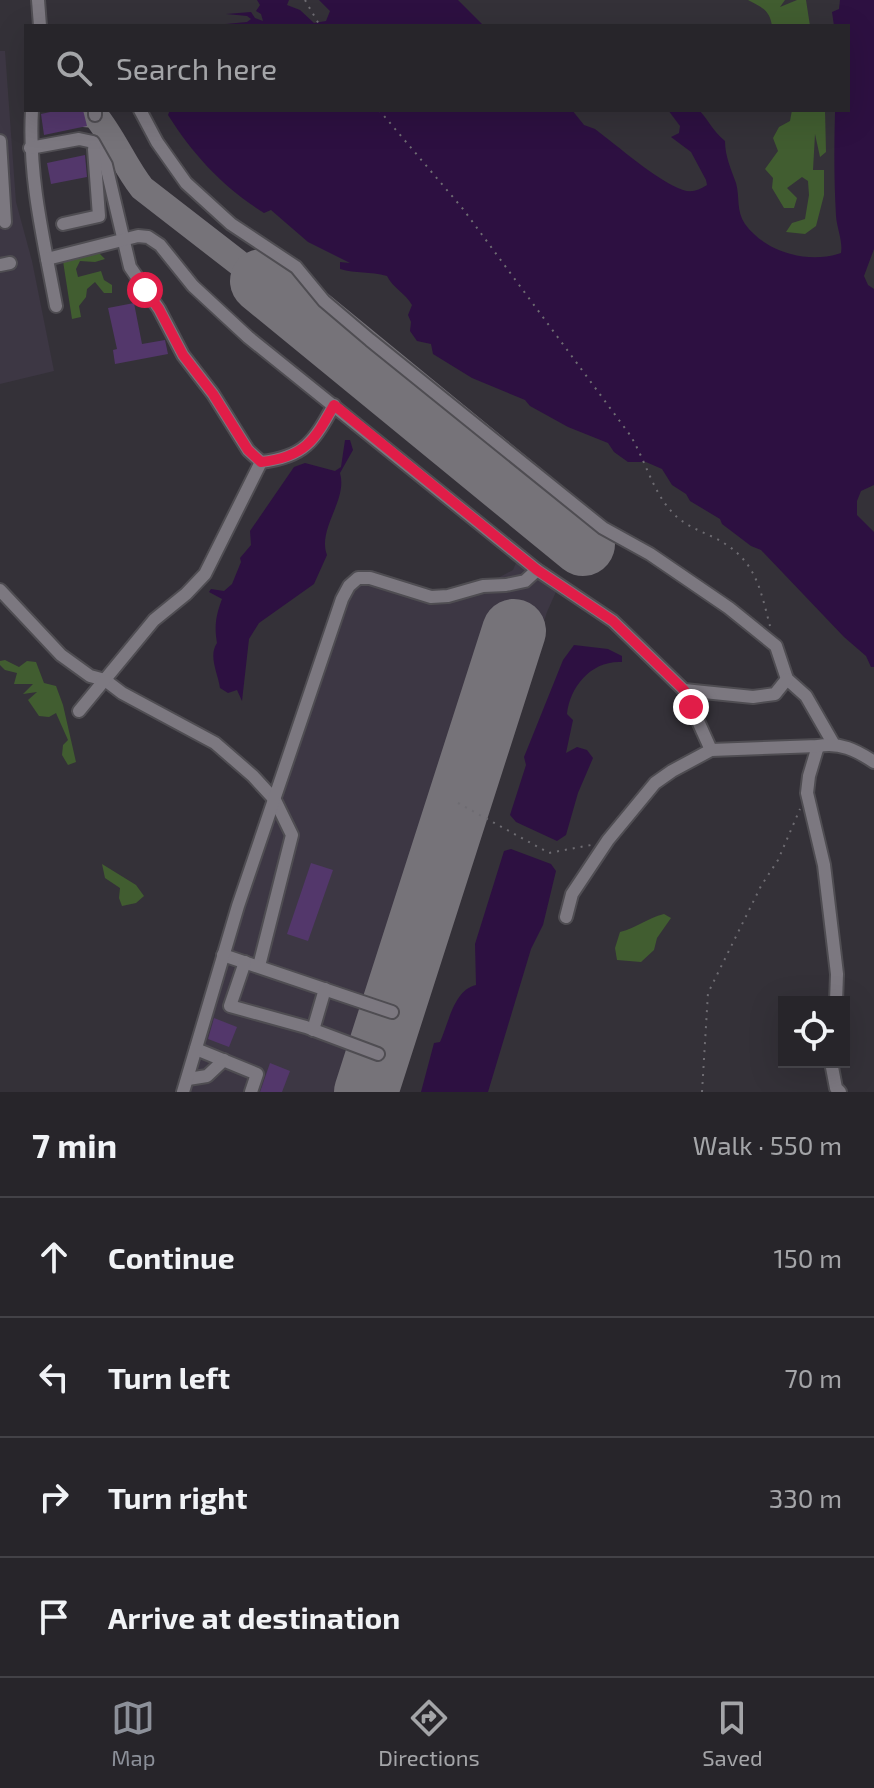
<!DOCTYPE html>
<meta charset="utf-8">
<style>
body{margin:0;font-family:"Exo 2",sans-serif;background:#333136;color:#f1f3f6}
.controls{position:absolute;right:24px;bottom:24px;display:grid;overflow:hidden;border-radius:0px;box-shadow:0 8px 32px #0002}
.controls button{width:72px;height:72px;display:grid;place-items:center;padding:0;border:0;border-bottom:2px solid #434247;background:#27252a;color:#f1f3f6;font:40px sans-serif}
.stop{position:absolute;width:24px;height:24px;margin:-18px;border:6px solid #e11d48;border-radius:50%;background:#fff}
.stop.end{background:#e11d48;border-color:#fff;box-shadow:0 2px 8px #0008}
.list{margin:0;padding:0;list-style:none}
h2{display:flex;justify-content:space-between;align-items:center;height:104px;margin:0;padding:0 32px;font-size:34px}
h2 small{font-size:26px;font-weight:400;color:#a4a5a8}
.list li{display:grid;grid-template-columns:52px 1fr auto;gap:24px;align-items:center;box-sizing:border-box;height:120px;padding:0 32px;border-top:2px solid #434247}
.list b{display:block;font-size:30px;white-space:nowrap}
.list em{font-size:26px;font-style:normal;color:#a4a5a8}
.icon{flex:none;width:44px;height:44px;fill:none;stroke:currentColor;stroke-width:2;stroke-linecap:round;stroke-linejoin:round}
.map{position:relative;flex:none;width:874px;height:1092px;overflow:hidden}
.search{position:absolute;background:#27252a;box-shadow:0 8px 32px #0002;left:24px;right:24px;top:24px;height:88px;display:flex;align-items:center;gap:20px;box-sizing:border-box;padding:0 28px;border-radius:0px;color:#a4a5a8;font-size:30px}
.sheet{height:584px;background:#27252a}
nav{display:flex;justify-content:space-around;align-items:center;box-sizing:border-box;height:112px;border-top:2px solid #434247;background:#27252a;font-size:22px;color:#a4a5a8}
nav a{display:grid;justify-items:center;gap:4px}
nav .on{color:#8c9099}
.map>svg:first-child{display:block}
.built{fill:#3d3744}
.green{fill:#415d30}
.water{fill:#2d1041}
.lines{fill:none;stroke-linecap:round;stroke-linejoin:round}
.taxiway{stroke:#767379;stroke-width:26}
.runway{stroke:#767379;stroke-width:64}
.building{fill:#53376b}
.minor-casing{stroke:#4f4d52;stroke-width:16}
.path{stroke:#6e6c72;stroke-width:2;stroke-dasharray:2 6;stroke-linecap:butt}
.minor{stroke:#7c7880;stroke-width:12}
.route{stroke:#e11d48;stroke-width:10}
</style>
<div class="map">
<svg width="874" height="1092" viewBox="0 0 874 1092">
<rect width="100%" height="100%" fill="#343138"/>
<g class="built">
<path d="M0 51H5L16 202 32 261 54 371 0 384Z"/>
<path d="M519 556 559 585 547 612 394 1092H182L343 596 358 578 431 597 483 586 513 570Z"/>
</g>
<g class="green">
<path d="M748 0H785L780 7 797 0H806L810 26H772C770 9 759 6 748 0Z"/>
<path d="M792 110H825L826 152 820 157 815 134 813 170H824V195L816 226 805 234 786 232 792 223 805 219 809 195 808 181 802 177 787 188 797 198 794 208H784L772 188 773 178 765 169 778 151 773 138 779 127 790 121Z"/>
<path d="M98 252 105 259 95 262 80 261 76 269 78 277 101 271 104 280 112 285V293H104L95 282 87 289 86 297 79 306 81 317 72 319 63 261Z"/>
<path d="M5 660 19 667 27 661 36 662 44 683 56 686 63 705 76 762 68 765 62 755 63 745 68 740 56 713 49 717 39 716 28 700 37 692 23 694 33 684H14L17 673 5 670 0 665V661Z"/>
<path d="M102 864 136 885 144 896 136 903 122 906 119 898 120 888 105 878Z"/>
<path d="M664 914 671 918 657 938 654 950 641 962 617 960 615 948 620 932C637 928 647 918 664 914Z"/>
</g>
<g class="water">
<path d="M257 0H289L287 5 300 10 314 23 326 21 330 11 319 0H458L484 26H204L247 22 251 19 247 16 226 14 251 12 255 18 263 21 261 14 256 11 260 5Z"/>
<path d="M840 0H874V249L864 276 868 285 874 289V485L861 491 857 501V515L874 532V667H871L866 656 844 637 761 550 751 546 722 524 720 519 690 501 686 494 672 485 662 469 646 462H628L614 452 608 443 568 427 530 406 525 400 472 378 433 354 431 344 417 341 410 331 411 322 408 315 412 305C405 293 393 288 387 276 370 271 356 274 340 269V262L350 263 308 242 271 210 264 213C223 187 194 156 168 115L170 110H572L584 125 595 129C618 146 657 181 683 190 692 193 699 190 707 185L706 180 691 152 671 137 679 133 680 126 668 110H699C709 121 713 131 725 141 725 156 731 169 736 183 740 197 736 211 745 224 766 253 809 264 841 253 843 241 837 229 836 216 834 181 834 147 835 113V110H848V26H834L832 12 839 9Z"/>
<path d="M345 440H350L353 450 340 473C348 500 317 529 327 555L314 584 259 623 249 639 242 701 237 690 228 693 220 688C218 673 208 656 217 643 214 626 216 615 222 599L209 592 211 589 224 591 232 584 241 562 240 558 251 545 250 531 294 467 305 463 335 471 341 467Z"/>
<path d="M574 645 608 649 622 656V662C592 660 570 686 567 714L573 720 566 753 577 747 587 750 593 758 578 793 566 835 557 841 516 822 510 815 526 765 524 757 563 660Z"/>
<path d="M511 849 551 864 556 871 543 925 531 949 488 1092H421L434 1043 440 1042C449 1022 454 990 476 985L475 944 504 851Z"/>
</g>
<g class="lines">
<path class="taxiway" d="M84 114 95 115C114 138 124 165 142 188L262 281"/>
<g class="runway">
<path d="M262 281 583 544"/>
<path d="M366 1092 514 631"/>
</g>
</g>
<g class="building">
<path d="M59 110H83L87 126 44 135 41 114Z"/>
<path d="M85 155 87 177 51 184 47 163Z"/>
<path d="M134 303 142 344 165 340 168 354 115 364 113 350 117 349 108 308Z"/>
<path d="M311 863 333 870 308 941 287 934Z"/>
<path d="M214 1018 237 1027 229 1047 208 1039Z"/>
<path d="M270 1063 290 1071 282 1092H260Z"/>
</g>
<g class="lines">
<g class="minor-casing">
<g id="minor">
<path d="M38 0 40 26"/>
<path d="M32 110C28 177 44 241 56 306"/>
<path d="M95 110V115"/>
<path d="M140 110 157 142 186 183 231 224 296 267 324 301 370 340 603 528 650 554 729 608 776 646 787 679 806 696 833 743"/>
<path d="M0 141 5 222"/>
<path d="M30 148 79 139 93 142 106 165 130 267 159 309 183 355 213 394 248 450 261 462C305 457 314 441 334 405"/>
<path d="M63 224 99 216 94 149"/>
<path d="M47 259 138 236 148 237 160 245 193 286 248 337 537 570 613 621 684 690 753 697 775 694 787 679"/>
<path d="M0 265 10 263"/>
<path d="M0 590 61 655 90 676 105 680 122 693 215 743 253 776 275 800 292 835 259 966"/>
<path d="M684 690 711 750"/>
<path d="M79 711 154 620 186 594 205 574 261 462"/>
<path d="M818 746 809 776 807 793 824 865 837 974 836 1002"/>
<path d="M566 917 572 894 608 840 655 783 672 771 711 750 818 746C840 742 856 750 874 762"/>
<path d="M223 955 392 1012"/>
<path d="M245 962 230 1006 306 1027 378 1054"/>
<path d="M313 1030 325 989"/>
<path d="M196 1049 257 1074 251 1092"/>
<path d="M831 1062 836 1088 840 1092"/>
<path d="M188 1079 207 1076 224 1060"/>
<path d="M183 1092 238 906 342 599 349 586 358 578H370L431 597 448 596 483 586 506 585 525 581 537 570"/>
</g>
</g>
<g class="path">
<path d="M305 0 320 26"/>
<path d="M379 110 463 209 630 435C645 459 652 490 671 511 682 524 698 530 713 537 755 558 759 584 770 626"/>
<path d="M458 803 549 853 591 845"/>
<path d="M702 1092 708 993 761 886 778 860 800 809"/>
</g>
<use href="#minor" class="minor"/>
</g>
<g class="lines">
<path class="route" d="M145 290 159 309 183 355 213 394 248 450 261 462C305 457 314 441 334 405L537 570 613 621 684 690 691 707"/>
</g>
</svg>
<div class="controls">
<button><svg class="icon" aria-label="locate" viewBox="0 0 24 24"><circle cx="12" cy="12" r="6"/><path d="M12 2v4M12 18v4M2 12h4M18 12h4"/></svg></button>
</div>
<div class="stop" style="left:145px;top:290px"></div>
<div class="stop end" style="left:691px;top:707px"></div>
<div class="search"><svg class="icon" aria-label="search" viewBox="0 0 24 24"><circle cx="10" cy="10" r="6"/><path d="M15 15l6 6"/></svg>Search here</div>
</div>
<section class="sheet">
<h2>7 min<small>Walk · 550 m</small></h2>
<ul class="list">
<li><svg class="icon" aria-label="ahead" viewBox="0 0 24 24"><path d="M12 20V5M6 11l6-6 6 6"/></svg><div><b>Continue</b></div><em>150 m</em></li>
<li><svg class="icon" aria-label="left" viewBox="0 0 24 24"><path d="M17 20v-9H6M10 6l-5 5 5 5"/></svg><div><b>Turn left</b></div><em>70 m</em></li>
<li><svg class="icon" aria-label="right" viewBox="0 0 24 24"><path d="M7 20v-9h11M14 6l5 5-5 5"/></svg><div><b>Turn right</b></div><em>330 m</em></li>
<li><svg class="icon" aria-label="arrive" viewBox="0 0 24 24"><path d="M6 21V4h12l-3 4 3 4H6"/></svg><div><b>Arrive at destination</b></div></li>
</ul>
</section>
<nav>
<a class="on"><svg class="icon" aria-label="map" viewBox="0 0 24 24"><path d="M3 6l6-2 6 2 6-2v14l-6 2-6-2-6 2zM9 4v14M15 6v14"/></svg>Map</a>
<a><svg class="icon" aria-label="directions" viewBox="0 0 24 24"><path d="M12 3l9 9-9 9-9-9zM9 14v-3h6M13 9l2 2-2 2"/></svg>Directions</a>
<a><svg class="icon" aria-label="saved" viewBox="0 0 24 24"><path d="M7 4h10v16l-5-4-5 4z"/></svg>Saved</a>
</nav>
